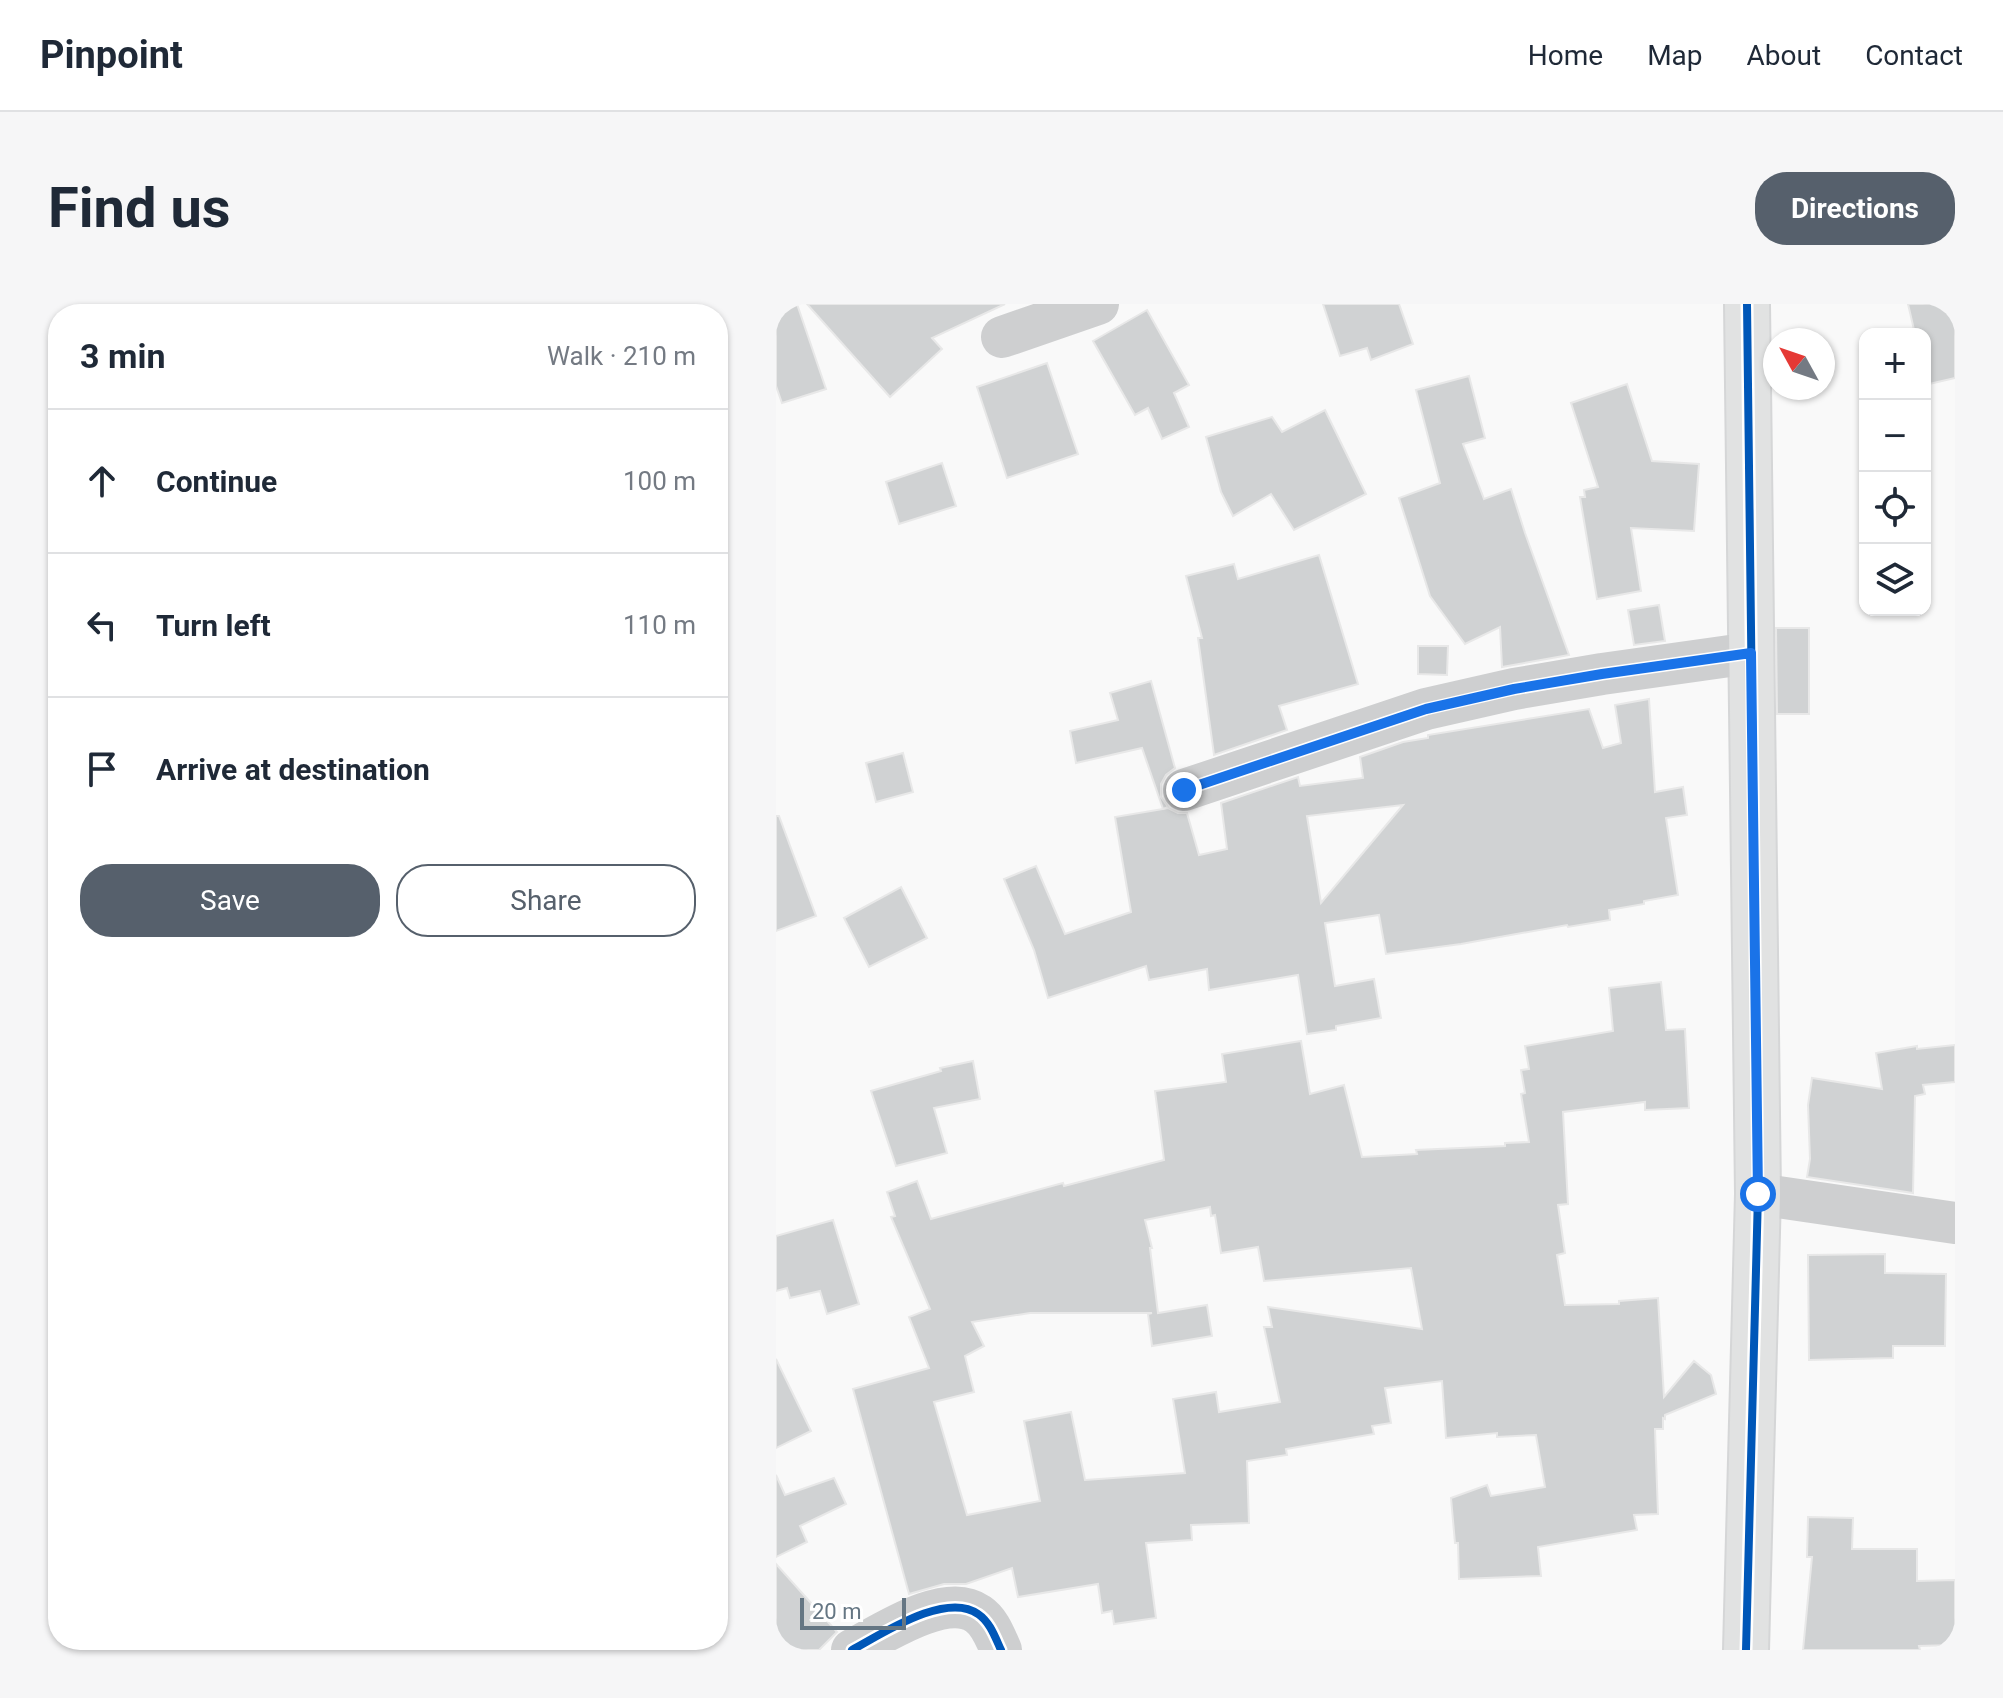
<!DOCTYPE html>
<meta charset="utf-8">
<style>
body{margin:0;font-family:Roboto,sans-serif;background:#f6f6f7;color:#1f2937}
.controls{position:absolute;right:24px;top:24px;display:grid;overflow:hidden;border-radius:16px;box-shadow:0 2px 6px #0004}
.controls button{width:72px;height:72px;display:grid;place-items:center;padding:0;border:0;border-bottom:2px solid #e0e1e3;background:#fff;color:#1f2937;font:40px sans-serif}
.compass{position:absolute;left:987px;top:24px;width:72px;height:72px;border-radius:50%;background:#fff;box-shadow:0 2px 6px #0004;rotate:310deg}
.scale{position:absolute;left:24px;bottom:20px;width:106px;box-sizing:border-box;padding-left:8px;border:4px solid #657683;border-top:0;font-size:22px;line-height:28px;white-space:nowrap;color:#657683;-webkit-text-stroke:6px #fff;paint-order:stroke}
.stop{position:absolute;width:24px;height:24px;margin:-18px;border:6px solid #1a73e8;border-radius:50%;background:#fff}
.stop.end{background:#1a73e8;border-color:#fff;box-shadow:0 2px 8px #0008}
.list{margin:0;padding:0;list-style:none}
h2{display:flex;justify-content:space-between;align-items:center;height:104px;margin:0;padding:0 32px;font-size:34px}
h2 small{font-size:26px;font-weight:400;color:#747a83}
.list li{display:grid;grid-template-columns:52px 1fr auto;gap:24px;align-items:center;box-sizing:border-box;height:144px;padding:0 32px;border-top:2px solid #e0e1e3}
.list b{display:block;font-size:30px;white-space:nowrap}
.list em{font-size:26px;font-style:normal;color:#747a83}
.actions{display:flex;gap:16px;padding:24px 32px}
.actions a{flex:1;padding:18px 0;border:2px solid #56606c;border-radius:32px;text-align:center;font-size:28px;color:#56606c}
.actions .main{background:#56606c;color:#fff}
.icon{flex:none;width:44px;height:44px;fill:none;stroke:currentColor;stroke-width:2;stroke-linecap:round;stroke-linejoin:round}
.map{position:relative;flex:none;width:1179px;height:1346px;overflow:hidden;border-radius:32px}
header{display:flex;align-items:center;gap:48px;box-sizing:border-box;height:112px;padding:0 40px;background:#fff;border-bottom:2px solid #e0e1e3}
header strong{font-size:38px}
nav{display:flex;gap:44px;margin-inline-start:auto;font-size:28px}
.intro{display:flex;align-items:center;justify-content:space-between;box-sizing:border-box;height:192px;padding:0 48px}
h1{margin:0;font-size:56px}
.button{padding:20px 36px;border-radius:32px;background:#56606c;color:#fff;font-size:28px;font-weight:700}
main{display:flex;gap:48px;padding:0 48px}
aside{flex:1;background:#fff;border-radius:32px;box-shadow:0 2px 6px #0004}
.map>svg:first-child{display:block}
.building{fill:#d0d2d3;stroke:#e8e8e8;stroke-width:2;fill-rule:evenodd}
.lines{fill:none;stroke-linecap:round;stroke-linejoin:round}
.secondary-casing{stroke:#d5d6d7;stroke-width:48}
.street{stroke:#cecfd0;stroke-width:42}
.secondary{stroke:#e1e2e2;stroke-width:44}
.cycleway-casing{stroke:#fff;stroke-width:13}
.cycleway{stroke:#0057b8;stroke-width:8}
.route{stroke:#1a73e8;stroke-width:10}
</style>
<header>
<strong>Pinpoint</strong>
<nav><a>Home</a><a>Map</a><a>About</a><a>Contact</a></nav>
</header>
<div class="intro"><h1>Find us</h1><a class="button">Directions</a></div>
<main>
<aside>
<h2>3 min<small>Walk · 210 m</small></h2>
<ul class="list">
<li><svg class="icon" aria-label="ahead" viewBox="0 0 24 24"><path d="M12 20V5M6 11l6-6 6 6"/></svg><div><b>Continue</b></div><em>100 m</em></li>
<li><svg class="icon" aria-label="left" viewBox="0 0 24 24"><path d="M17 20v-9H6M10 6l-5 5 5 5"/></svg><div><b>Turn left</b></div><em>110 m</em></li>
<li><svg class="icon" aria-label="arrive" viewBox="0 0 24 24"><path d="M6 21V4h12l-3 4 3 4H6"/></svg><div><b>Arrive at destination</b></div></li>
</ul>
<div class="actions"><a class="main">Save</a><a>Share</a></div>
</aside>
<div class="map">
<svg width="1179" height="1346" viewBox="0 0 1179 1346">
<rect width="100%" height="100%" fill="#f9f9f9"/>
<g class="building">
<path d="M0 0H21L50 85 6 99 0 82Z"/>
<path d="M31 0H229L156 34 166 45 114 93Z"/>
<path d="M547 0H623L637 40 595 56 591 44 564 52Z"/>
<path d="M1132 0H1179V74L1149 81V30H1139Z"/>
<path d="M371 6 413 81 398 89 413 123 386 135 372 104 359 111 317 37Z"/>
<path d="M271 59 302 150 231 174 201 83Z"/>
<path d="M693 72 709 134 687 140 708 195 735 185 749 229 793 351 726 363 724 323 689 340 654 292 623 194 664 179 640 86Z"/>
<path d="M851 80 876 157 923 160 918 227 855 224 865 287 821 295 804 193H809L808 186 822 183 795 99Z"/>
<path d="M549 106 590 190 518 226 495 190 457 212 445 188 430 133 496 113 506 128Z"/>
<path d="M166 159 180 202 123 220 110 178Z"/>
<path d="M543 251 582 380 503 402 511 426 438 451 422 334H426L410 272 458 260 462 275Z"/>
<path d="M883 301 889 337 858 341 852 306Z"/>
<path d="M1000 324H1033V410H1001Z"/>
<path d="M642 342H672L671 371 642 370Z"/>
<path d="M375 377 399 464 390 471 385 480V493L392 503 387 505 392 504 402 509H411L423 551 451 545 445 499 522 473 524 482 587 474 584 453 627 438 652 434V431L813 405 827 444 845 439 839 401 873 395 879 488 907 483 911 511 890 514 902 591 868 597V600L833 606 834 616 792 623 791 621 685 640 610 650 603 611 549 619 559 682 598 675 605 714 560 722V726L531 730 522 671 433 686 431 665 373 676 370 662 272 694 258 646 228 575 260 562 289 630 355 608 339 513 387 505 366 444 300 459 294 427 342 416 334 389ZM627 501 545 599 531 512Z"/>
<path d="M127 449 137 488 100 498 90 459Z"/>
<path d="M0 512H3L40 612 0 627Z"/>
<path d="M125 583 151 634 93 663 68 614Z"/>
<path d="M885 678 890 726 909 725 913 804 869 806V798L787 808 792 900 782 901 789 949 781 951 789 1001 843 1000V997L882 994 888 1093 918 1057 935 1071 940 1090 889 1111V1115L887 1114V1125H879L882 1210 858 1211 861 1226 762 1243 765 1272 683 1275 682 1239H679L675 1194 711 1181 715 1192 769 1183 760 1131 721 1133V1129L670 1134 666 1077 609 1084 615 1119 596 1122 598 1130 510 1145 511 1151 471 1157 473 1219 415 1221 416 1236 370 1239 380 1314 338 1320 336 1307 326 1309 322 1280 242 1293 236 1264 190 1280H168L133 1290 77 1085 153 1064 133 1013 154 1005 115 913 119 912 111 888 141 877 155 915 287 879 288 882 388 856 379 787 450 778 446 750 525 737 534 790 568 781 586 853 641 850 640 846 729 842V839L753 838 745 790 749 789 745 766 753 765 749 742 837 727 833 684ZM434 903 435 912 439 911 445 949 482 943 488 977 635 964 646 1025 492 1003 496 1023H488L504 1098 443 1108 440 1088 397 1095 409 1169 309 1176 295 1108 248 1117 264 1197 191 1211 158 1098 198 1088 189 1052 208 1042 196 1018 254 1009H376L372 1010 376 1042 436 1032 431 1001 382 1009 374 944H376L369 916Z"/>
<path d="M1179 741V778L1147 781 1149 790 1139 792 1137 889 1031 873 1034 855 1032 801 1036 774 1106 785 1100 749 1141 742V745Z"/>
<path d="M197 757 204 795 158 804 171 849 120 862 95 787 165 767 164 764Z"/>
<path d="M57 916 83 1000 51 1010 44 987 14 994 11 984 0 987V932Z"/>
<path d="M1109 950V969L1170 970 1169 1042H1117V1054L1033 1056 1032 951Z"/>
<path d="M0 1055 35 1127 0 1144Z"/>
<path d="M0 1171 9 1191 58 1174 70 1200 24 1222 31 1238 0 1253Z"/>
<path d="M1032 1213 1077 1214 1076 1245H1141V1277L1179 1276V1341L1143 1342 1144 1346H1027L1036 1253H1031Z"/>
<path d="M0 1260 61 1328 43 1346H0Z"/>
</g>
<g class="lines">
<g class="secondary-casing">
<path id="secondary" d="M970 1346 982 890 971 0"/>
</g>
<g class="street">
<path d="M226 33 322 0"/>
<path d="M408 486 650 405 738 385 826 370 975 349"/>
<path d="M982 890 1179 919"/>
<path d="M76 1346C106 1330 170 1287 202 1310 214 1318 219 1333 225 1346"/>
</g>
<use href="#secondary" class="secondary"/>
<g class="cycleway-casing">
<g id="cycleway">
<path d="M408 486 650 405 738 385 826 370 975 349"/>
<path d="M76 1346C106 1330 170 1287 202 1310 214 1318 219 1333 225 1346"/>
<path d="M970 1346 982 890 971 0"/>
</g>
</g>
<use href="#cycleway" class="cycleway"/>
</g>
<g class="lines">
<path class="route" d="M408 486 650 405 738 385 826 370 975 349 982 890"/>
</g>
</svg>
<div class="controls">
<button>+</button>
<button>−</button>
<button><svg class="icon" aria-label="locate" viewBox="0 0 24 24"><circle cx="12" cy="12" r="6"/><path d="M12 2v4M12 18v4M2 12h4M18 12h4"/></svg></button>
<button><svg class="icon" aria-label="layers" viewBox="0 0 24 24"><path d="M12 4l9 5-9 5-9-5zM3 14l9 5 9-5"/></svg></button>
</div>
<svg class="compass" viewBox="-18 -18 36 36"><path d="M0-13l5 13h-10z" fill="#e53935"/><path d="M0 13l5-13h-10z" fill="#747a83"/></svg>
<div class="scale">20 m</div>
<div class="stop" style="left:982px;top:890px"></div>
<div class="stop end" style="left:408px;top:486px"></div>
</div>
</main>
